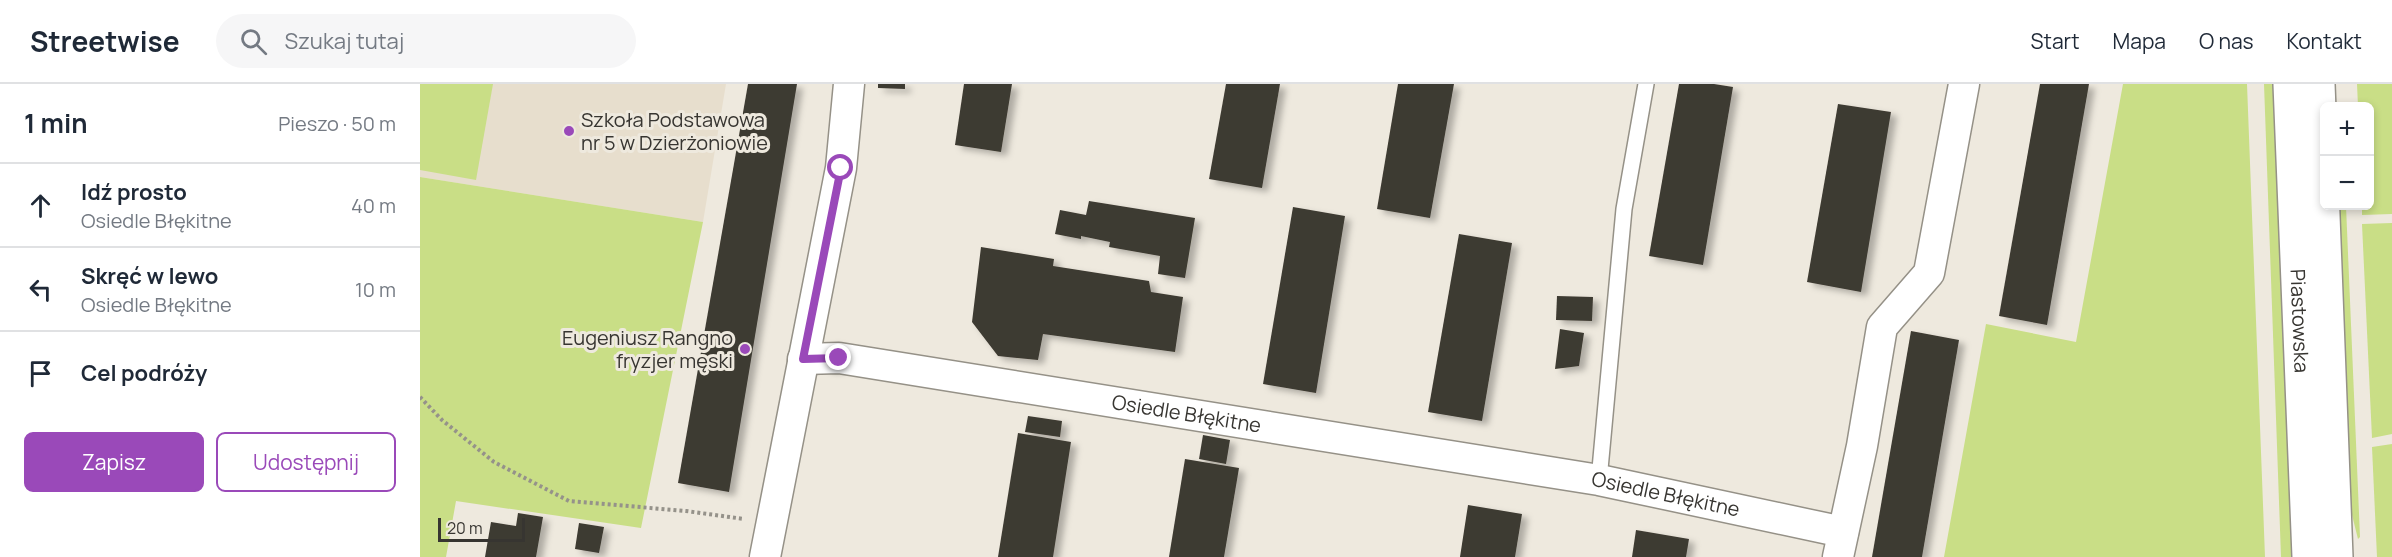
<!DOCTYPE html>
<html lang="pl">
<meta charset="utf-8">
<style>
body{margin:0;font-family:Manrope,sans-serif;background:#f6f6f7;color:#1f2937}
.controls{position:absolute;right:18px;top:18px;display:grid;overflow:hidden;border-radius:9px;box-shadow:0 3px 9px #0003}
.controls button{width:54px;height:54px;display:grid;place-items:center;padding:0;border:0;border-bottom:2px solid #e0e1e3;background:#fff;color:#1f2937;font:30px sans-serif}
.scale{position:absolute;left:18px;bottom:15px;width:87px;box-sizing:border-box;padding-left:6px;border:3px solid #373531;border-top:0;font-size:16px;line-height:21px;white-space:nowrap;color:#373531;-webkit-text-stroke:4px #eee9de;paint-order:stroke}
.stop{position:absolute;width:18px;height:18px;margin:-14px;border:4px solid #9a49b9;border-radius:50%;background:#fff}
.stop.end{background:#9a49b9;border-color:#fff;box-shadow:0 2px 6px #0008}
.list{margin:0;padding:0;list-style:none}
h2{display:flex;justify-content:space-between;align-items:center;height:78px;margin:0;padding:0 24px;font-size:26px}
h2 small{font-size:20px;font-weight:400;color:#747a83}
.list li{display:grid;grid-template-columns:39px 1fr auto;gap:18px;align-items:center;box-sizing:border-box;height:84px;padding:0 24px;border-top:2px solid #e0e1e3}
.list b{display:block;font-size:22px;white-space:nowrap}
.list p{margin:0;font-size:20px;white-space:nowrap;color:#747a83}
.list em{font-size:20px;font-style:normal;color:#747a83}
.actions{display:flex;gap:12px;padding:18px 24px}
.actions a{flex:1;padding:14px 0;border:2px solid #9a49b9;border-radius:9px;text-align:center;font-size:21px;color:#9a49b9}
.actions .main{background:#9a49b9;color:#fff}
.icon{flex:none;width:33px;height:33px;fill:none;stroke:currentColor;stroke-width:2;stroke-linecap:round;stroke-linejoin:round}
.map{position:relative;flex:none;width:1972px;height:473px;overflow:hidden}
header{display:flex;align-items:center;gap:36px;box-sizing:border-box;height:84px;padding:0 30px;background:#fff;border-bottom:2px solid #e0e1e3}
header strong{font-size:28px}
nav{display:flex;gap:33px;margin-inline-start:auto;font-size:21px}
.search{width:420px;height:54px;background:#f6f6f7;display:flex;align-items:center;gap:15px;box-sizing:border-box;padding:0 21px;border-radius:33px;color:#747a83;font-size:22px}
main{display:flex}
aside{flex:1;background:#fff}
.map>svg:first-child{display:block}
.built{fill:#e7decd}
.green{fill:#c9de86}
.building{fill:#3e3a31;filter:url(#shadow)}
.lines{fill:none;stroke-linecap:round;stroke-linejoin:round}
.lane-casing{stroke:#959187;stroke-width:18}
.street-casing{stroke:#959187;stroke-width:33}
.secondary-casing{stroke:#959187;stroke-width:36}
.path{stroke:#95928a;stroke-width:4;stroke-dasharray:3 3;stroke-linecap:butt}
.lane{stroke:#fff;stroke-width:15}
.street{stroke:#fff;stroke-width:30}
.secondary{stroke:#fff;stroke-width:33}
.route{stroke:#9a49b9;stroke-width:8}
.poi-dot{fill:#9a49b9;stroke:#eee9de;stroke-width:2}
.labels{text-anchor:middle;stroke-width:6;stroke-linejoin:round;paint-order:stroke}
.poi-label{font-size:20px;fill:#373531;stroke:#eee9de;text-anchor:start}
.street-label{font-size:20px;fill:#373531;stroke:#eee9de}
</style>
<header>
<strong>Streetwise</strong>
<div class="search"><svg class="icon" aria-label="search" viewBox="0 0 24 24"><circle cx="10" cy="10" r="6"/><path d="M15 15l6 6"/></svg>Szukaj tutaj</div>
<nav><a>Start</a><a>Mapa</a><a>O nas</a><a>Kontakt</a></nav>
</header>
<main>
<aside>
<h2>1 min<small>Pieszo · 50 m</small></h2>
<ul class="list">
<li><svg class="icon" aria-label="ahead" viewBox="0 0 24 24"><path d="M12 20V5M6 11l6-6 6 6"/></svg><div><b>Idź prosto</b><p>Osiedle Błękitne</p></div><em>40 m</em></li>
<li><svg class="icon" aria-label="left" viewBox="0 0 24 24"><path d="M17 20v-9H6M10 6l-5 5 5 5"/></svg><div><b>Skręć w lewo</b><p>Osiedle Błękitne</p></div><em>10 m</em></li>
<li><svg class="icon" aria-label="arrive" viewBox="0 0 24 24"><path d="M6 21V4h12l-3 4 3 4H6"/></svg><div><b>Cel podróży</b></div></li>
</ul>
<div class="actions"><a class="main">Zapisz</a><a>Udostępnij</a></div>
</aside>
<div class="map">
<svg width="1972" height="473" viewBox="0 0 1972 473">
<defs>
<filter id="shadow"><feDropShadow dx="6" dy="4" stdDeviation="3" flood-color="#0004"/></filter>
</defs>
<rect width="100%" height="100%" fill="#eee9de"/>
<path class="built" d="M0 0H306L283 138 0 93Z"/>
<g class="green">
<path d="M0 0H73L56 96 0 86Z"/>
<path d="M1703 0H1827L1845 473H1524L1566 240 1656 258Z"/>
<path d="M1844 0H1859L1879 473H1861Z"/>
<path d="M1937 0H1972V130L1942 131V122H1950V22H1938Z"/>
<path d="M0 93 283 138 221 444 36 417 26 473H0Z"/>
<path d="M1912 122H1926L1940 453 1938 455 1929 419Z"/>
<path d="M1972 139V350L1952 354 1942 140Z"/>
<path d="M1972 360V473H1957L1952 363Z"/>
</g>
<g class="building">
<path d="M328 0H377L309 408 258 399Z"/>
<path d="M458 0H485V5L458 4Z"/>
<path d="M544 0H592L581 68 535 61Z"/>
<path d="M806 0H860L842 104 789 95Z"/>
<path d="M978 0H1034L1010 134 957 125Z"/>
<path d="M1259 0H1294L1313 3 1283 181 1229 172Z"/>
<path d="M1620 0H1669L1627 241 1579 232Z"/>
<path d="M1418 20 1471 28 1441 208 1387 198Z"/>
<path d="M669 117 775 134 765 194 738 190 740 172 689 163 690 158 661 152V155L635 150 640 126 666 131Z"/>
<path d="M873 123 925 132 896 309 843 300Z"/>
<path d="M1039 150 1092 159 1062 337 1008 328Z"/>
<path d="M561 163 634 175 633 182 729 197 731 208 763 213 755 268 623 250 618 276 578 272 552 238Z"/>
<path d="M1137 212 1173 213 1172 237 1136 236Z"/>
<path d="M1140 245 1164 249 1159 282 1135 285Z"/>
<path d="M1491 247 1539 256 1502 473H1452Z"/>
<path d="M608 332 642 337 640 353 605 348Z"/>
<path d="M598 349 651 358 633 473H578Z"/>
<path d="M783 351 810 356 806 380 779 375Z"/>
<path d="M765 375 819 384 804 473H749Z"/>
<path d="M1048 421 1102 430 1095 473H1040Z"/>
<path d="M98 429 123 433 116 473H65L71 438 96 442Z"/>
<path d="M159 439 184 443 179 469 155 465Z"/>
<path d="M1216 446 1269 455 1266 473H1212Z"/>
</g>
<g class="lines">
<g class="lane-casing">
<path id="lane" d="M1179 396 1204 125 1226 0"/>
</g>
<g class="street-casing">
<g id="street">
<path id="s1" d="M383 275 419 274 1179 396 1423 448"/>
<path d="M345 473 421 84 429 0"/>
<path d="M1418 473 1442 362 1462 243 1509 189 1544 0"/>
</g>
</g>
<g class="secondary-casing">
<g id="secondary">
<path id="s2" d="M1870 0 1889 473"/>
<path d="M1898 0 1916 473"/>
</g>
</g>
<path class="path" d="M0 313 22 336 74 378 149 417 266 427 324 435"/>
<use href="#lane" class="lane"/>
<use href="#street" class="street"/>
<use href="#secondary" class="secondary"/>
</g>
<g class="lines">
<path class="route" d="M419 274 383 275 421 84"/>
</g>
<g class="poi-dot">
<circle cx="149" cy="47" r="6"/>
<circle cx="325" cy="265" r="6"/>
</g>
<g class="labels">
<g class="poi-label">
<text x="161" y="43">Szkoła Podstawowa<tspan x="161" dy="23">nr 5 w Dzierżoniowie</tspan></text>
<text x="313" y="261" text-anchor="end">Eugeniusz Rangno<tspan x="313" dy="23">fryzjer męski</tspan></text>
</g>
<g class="street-label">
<text dy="7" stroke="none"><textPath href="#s2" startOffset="237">Piastowska</textPath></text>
<text dy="7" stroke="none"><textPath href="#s1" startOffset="388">Osiedle Błękitne</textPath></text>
<text dy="7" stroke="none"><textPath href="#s1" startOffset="874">Osiedle Błękitne</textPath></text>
</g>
</g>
</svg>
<div class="controls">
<button>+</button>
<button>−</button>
</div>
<div class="scale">20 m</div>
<div class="stop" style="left:421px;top:84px"></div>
<div class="stop end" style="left:419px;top:274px"></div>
</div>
</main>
